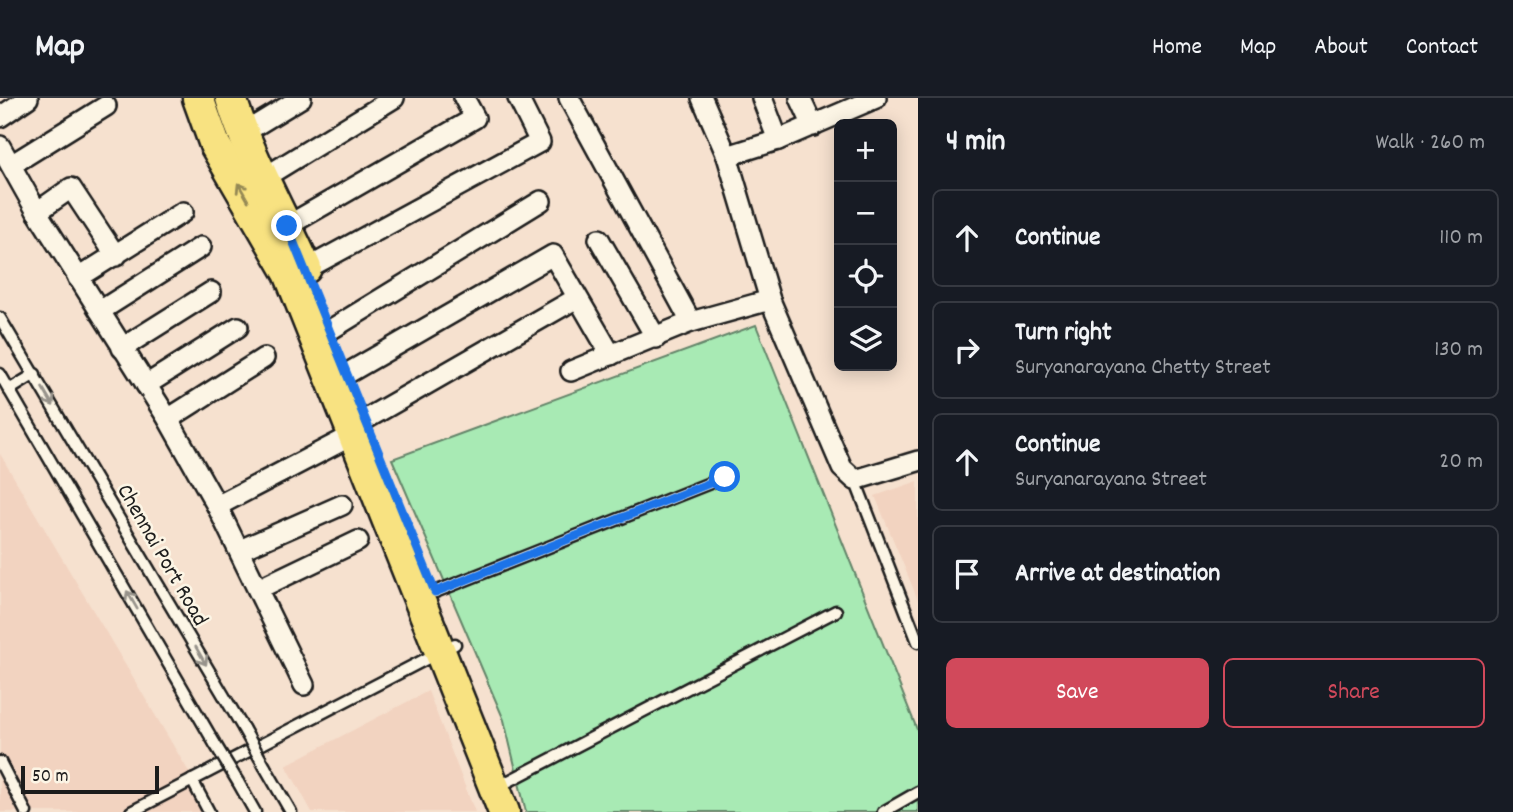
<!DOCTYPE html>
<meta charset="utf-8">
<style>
body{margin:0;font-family:Dekko,sans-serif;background:#242831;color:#f1f3f6}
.controls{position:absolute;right:21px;top:21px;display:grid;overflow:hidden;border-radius:10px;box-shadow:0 4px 18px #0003}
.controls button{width:63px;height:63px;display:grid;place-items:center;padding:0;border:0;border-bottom:2px solid #363941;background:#171b24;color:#f1f3f6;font:35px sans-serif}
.scale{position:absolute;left:21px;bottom:18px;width:138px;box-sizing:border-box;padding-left:7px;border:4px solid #1c1c1c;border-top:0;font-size:19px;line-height:24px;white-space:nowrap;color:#1c1c1c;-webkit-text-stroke:5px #fcf5e5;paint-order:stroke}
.stop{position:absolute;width:21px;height:21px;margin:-16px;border:5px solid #1a73e8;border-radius:50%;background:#fff}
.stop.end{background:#1a73e8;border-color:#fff;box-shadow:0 2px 7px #0008}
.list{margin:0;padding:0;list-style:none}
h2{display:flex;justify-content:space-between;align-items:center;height:91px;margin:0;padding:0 28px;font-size:30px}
h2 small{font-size:23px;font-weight:400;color:#9ea1a6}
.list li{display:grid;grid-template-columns:46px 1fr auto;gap:21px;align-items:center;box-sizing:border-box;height:98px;margin:0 14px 14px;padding:0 14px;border:2px solid #363941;border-radius:10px}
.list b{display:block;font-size:26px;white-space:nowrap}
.list p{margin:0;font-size:23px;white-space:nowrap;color:#9ea1a6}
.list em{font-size:23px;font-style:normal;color:#9ea1a6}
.actions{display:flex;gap:14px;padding:21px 28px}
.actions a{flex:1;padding:16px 0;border:2px solid #d1495b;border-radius:10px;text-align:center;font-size:24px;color:#d1495b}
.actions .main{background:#d1495b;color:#fff}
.icon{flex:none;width:38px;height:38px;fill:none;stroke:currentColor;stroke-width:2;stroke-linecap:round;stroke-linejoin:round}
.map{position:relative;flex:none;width:918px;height:714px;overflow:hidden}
header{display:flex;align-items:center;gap:42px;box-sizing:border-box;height:98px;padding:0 35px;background:#171b24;border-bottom:2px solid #363941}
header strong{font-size:33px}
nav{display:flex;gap:38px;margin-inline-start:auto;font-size:24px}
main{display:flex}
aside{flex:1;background:#171b24}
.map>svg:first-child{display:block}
.built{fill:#f2d3c0}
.green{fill:#a8eab4;stroke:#628368;stroke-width:2}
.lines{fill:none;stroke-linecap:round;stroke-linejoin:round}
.service-casing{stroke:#1c1c1c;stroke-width:15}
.minor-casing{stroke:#1c1c1c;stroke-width:24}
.primary-casing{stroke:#1c1c1c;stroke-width:35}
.service{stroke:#fcf5e5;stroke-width:10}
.minor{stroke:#fcf5e5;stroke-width:19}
.primary{stroke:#f8e281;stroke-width:30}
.service-bridge-casing{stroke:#1c1c1c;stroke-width:15;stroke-linecap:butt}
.service-bridge{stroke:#fcf5e5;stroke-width:10}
.oneway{stroke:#958954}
.oneway2{stroke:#97938b}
.route{stroke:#1a73e8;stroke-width:9}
.labels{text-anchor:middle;stroke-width:5;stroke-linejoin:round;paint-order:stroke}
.street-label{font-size:23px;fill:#1c1c1c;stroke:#fcf5e5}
</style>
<header>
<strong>Map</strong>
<nav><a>Home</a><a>Map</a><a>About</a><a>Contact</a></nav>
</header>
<main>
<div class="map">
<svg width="918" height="714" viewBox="0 0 918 714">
<rect width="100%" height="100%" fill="#f6e1cf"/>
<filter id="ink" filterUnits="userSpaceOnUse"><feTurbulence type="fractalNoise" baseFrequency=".0143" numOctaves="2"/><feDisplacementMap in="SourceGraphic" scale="14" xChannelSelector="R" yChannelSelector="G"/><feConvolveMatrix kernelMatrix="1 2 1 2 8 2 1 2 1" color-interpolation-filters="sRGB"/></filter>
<g filter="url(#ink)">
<g class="built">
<path d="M0 356 189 674 210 714H0Z"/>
<path d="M918 383V502L875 398Z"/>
<path d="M428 593 475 714H312L286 667Z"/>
</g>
<path class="green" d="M756 227 918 634V714H526L504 622 392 361Z"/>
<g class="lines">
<g class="service-casing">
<g id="service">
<path d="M0 220 243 630"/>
<path d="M0 276 215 646"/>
<path d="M9 292 35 276"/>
<path d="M855 382 918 544"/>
<path d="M435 494 725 379"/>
<path d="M0 664 26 714"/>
<path d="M265 669 291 714"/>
<path d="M192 682 209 714"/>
<path d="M509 683 836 513"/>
<path d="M238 684 255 714"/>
<path d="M131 714 455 546"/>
<path d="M883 714 918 694"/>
</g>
</g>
<g class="minor-casing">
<g id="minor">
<path d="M569 0 691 224"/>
<path d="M702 0 727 58 770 202 842 370 855 382 918 363"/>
<path d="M762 0 778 42"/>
<path d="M800 0 813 28"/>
<path d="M0 19 28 0"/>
<path d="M242 36 301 0"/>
<path d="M0 48 37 114 168 321 217 408 304 587"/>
<path d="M727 58 778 42 876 0"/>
<path d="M11 67 106 8"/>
<path d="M265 79 394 0"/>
<path d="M37 114 71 90 116 158"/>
<path d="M287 128 475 20 464 0"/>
<path d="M599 141 656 240"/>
<path d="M306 171 540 44 518 0"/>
<path d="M78 180 183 114"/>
<path d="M100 213 201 149"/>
<path d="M330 232 541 103"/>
<path d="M122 250 211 194"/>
<path d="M571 273 691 224 770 202"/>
<path d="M348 275 553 157 611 257"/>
<path d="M146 287 238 229"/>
<path d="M168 321 264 260"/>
<path d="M366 321 577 200"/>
<path d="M217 408 353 337"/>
<path d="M240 452 342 407"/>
<path d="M258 491 358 443"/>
</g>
</g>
<g class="primary-casing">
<g id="primary">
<path d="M198 0 215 47 289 175 504 714"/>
<path d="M231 0C249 59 281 114 306 170"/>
</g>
</g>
<use href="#service" class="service"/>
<use href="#minor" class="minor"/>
<use href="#primary" class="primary"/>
<g class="service-bridge-casing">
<g id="service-bridge">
<path d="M243 630 265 669"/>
<path d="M215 646 238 684"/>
</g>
</g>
<use href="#service-bridge" class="service-bridge"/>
</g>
<defs><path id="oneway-shaft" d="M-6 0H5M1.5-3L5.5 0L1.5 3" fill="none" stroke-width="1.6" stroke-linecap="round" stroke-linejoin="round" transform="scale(1.75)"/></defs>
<use class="oneway" href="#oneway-shaft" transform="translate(243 94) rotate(-120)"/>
<g class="oneway2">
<use href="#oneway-shaft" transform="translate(48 299) rotate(59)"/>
<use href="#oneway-shaft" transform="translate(132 502) rotate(-120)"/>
<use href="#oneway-shaft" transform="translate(201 558) rotate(60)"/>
</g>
</g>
<g class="lines" filter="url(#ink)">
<path class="route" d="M287 128 435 494 725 379"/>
</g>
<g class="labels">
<g class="street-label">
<text transform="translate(164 456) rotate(60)" y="8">Chennai Port Road</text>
</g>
</g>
</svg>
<div class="controls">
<button>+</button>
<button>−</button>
<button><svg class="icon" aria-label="locate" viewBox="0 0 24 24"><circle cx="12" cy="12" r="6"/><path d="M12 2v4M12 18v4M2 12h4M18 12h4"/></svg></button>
<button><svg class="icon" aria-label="layers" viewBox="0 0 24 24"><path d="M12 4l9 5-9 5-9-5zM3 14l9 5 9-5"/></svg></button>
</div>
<div class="scale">50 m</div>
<div class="stop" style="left:725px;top:379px"></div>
<div class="stop end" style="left:287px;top:128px"></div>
</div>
<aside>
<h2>4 min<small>Walk · 260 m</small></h2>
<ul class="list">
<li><svg class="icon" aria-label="ahead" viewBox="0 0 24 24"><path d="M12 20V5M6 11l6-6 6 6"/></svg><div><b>Continue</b></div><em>110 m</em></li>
<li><svg class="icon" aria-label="right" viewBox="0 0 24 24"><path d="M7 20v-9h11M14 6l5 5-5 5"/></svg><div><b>Turn right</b><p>Suryanarayana Chetty Street</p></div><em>130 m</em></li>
<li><svg class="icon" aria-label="ahead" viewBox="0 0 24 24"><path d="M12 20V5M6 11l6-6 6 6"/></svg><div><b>Continue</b><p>Suryanarayana Street</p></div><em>20 m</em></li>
<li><svg class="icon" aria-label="arrive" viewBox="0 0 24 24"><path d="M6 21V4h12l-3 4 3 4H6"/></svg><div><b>Arrive at destination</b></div></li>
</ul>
<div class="actions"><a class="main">Save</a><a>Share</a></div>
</aside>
</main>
